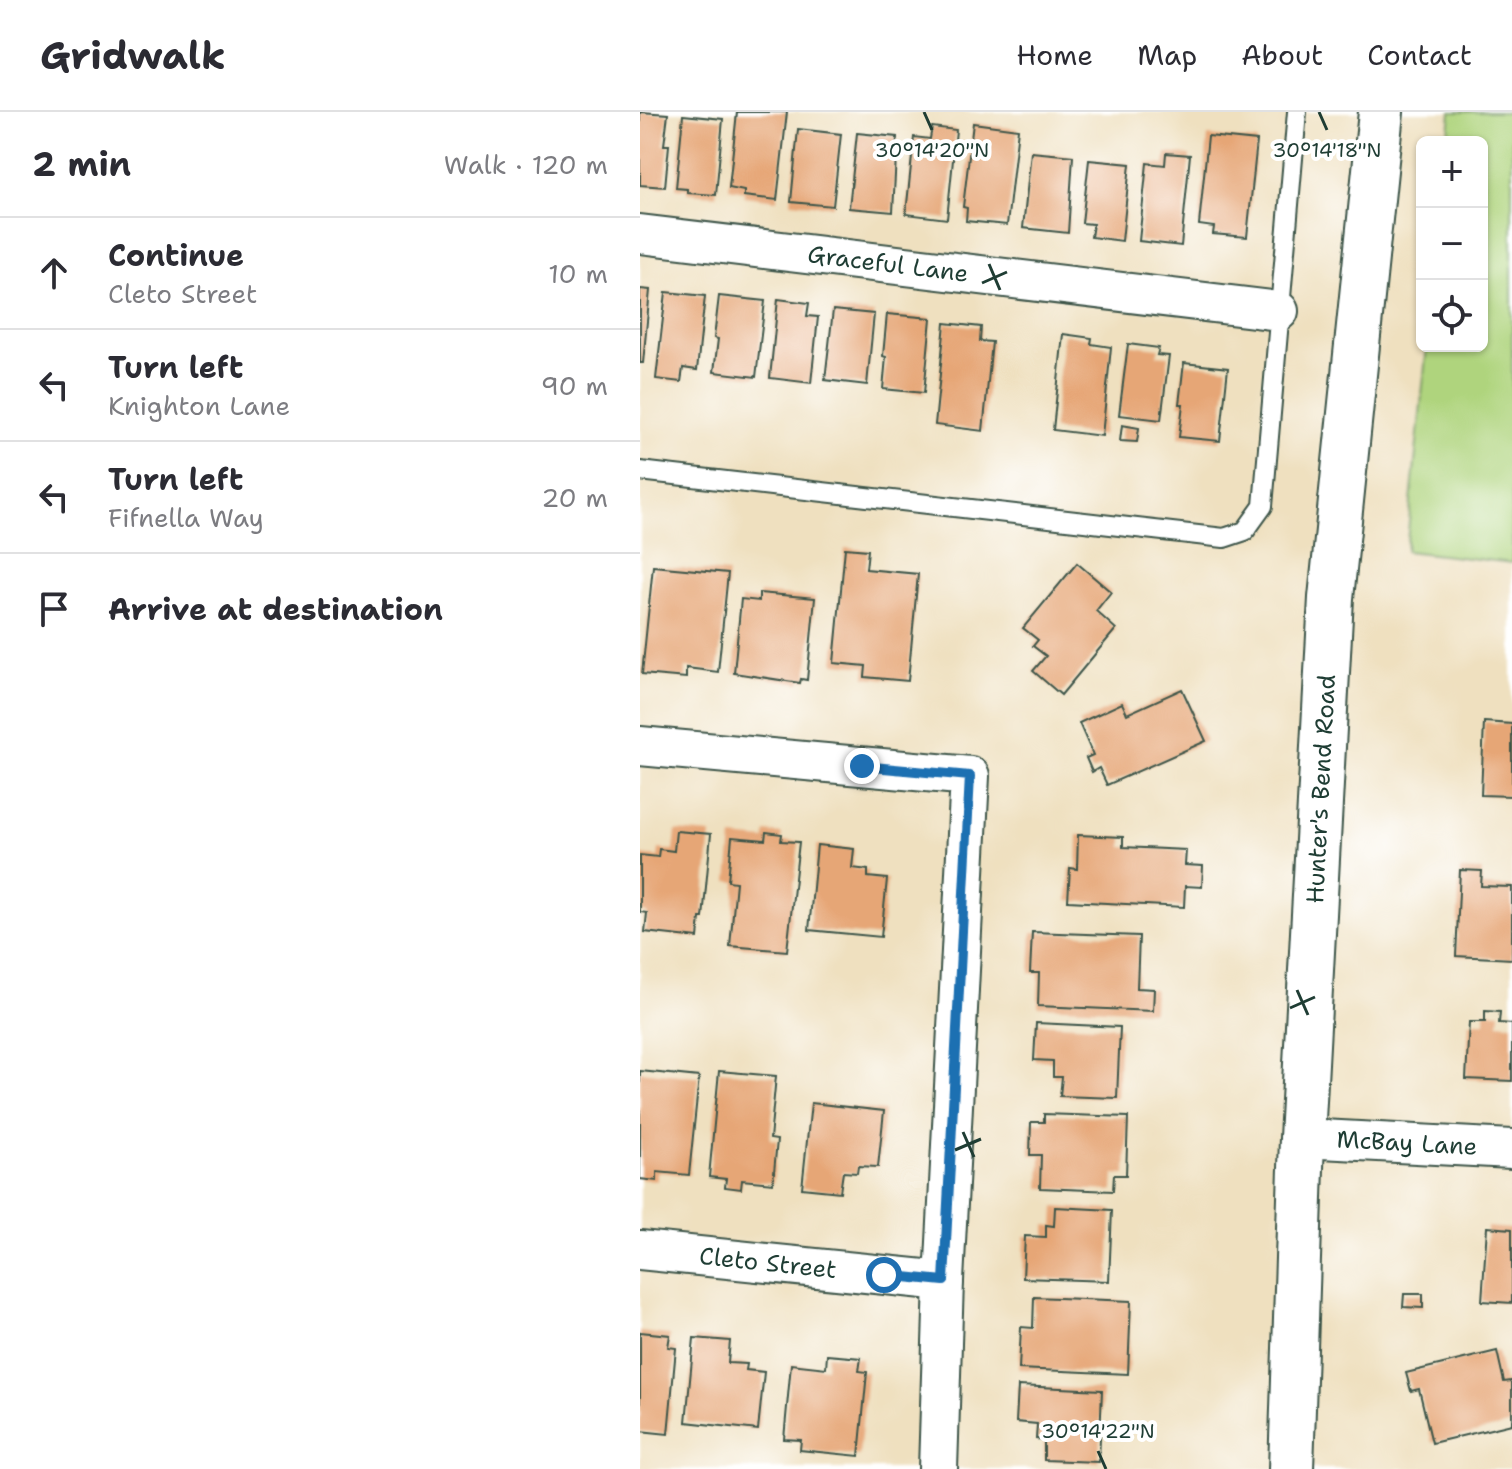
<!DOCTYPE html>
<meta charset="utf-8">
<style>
body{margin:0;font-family:"Shantell Sans",sans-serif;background:#f7f7f7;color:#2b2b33}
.controls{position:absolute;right:24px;top:24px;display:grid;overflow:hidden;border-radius:12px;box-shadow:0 2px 6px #0004}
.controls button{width:72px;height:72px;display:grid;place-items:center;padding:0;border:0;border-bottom:2px solid #e1e1e2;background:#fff;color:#2b2b33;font:40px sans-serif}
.stop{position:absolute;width:24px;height:24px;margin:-18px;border:6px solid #1f6fb2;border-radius:50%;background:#fff}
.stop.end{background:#1f6fb2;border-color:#fff;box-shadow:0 2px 8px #0008}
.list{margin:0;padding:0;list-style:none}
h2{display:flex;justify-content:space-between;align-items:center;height:104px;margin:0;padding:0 32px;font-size:34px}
h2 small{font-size:26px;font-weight:400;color:#7c7c81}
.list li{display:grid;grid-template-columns:52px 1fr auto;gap:24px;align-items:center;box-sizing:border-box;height:112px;padding:0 32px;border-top:2px solid #e1e1e2}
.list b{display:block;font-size:30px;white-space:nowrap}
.list p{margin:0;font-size:26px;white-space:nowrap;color:#7c7c81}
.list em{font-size:26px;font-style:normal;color:#7c7c81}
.icon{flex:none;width:44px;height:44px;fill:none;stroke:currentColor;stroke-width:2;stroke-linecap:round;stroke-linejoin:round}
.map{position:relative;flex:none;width:872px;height:1357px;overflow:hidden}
header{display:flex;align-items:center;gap:48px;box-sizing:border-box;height:112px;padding:0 40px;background:#fff;border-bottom:2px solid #e1e1e2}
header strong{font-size:38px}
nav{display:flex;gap:44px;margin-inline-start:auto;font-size:28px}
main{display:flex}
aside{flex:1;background:#fff}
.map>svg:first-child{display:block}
.green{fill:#afd47d;stroke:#678858;stroke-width:2}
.building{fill:#e6a676}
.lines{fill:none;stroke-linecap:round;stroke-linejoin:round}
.service-casing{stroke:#3e5549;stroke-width:22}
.minor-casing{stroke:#3e5549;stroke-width:42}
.tertiary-casing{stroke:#3e5549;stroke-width:48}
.service{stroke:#fff;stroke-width:18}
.minor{stroke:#fff;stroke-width:38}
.tertiary{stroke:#fff;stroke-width:44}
.route{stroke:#1f6fb2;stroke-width:10}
.ticks{fill:none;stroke:#1f3d34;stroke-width:3}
.labels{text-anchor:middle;stroke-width:8;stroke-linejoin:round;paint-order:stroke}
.street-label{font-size:24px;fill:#1f3d34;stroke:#fff}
.ticks-label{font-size:20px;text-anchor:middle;fill:#1f3d34;stroke:#fff;stroke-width:8;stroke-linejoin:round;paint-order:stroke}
</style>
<header>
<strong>Gridwalk</strong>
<nav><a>Home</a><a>Map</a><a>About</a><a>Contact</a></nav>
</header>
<main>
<aside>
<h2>2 min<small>Walk · 120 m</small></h2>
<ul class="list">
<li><svg class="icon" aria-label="ahead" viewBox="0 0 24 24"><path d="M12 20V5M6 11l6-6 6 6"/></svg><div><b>Continue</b><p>Cleto Street</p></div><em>10 m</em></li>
<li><svg class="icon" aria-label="left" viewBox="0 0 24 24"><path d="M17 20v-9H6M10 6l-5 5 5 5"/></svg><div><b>Turn left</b><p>Knighton Lane</p></div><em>90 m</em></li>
<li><svg class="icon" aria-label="left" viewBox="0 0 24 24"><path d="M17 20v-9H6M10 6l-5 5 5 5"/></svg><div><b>Turn left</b><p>Fifnella Way</p></div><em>20 m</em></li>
<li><svg class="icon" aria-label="arrive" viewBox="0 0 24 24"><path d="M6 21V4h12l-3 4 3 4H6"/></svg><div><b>Arrive at destination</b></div></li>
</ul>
</aside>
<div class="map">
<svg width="872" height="1357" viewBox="0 0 872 1357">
<rect width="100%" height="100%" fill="#fff"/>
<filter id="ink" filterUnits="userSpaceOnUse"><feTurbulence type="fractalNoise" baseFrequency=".0125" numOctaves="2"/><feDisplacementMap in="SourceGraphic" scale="16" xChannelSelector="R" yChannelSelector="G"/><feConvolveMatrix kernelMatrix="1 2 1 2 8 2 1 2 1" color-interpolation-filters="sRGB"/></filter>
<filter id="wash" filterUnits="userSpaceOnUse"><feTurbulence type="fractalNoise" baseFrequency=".006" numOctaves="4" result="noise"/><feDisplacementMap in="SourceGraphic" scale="32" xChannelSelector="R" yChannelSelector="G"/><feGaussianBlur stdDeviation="1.8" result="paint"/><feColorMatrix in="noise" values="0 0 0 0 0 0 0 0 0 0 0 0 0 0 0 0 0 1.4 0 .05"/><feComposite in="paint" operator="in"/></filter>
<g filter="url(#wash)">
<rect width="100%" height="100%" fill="#efe0bf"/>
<path class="green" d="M811 0H872V451L766 439 787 234H842V30H808Z"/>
<g id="blocks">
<g class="building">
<path d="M0 0 28 2 24 33H29L25 75 0 73Z"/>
<path d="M97 0H147L137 88 104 84V79L89 76Z"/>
<path d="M43 3 83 7 76 83 47 81V77L36 76Z"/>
<path d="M333 11 378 17 367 113 326 109 327 96 323 95Z"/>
<path d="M292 15 316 18 307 107 266 102 274 25 290 27Z"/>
<path d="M158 17 201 22 193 94 151 90Z"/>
<path d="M217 21 257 25 253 100 209 96Z"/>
<path d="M568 24 617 29 607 125 573 122 574 115 559 113Z"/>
<path d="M391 40 433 44 428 121 383 116Z"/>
<path d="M526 41 550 43 541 134 499 129 507 51 525 53Z"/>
<path d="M449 48 490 52 482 129 451 125 453 112 442 111Z"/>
<path d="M0 177 10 178 3 251H0Z"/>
<path d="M26 180 65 184 57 258 43 256 41 270 16 267Z"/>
<path d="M79 184 125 189 116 265 74 260 78 227 74 226Z"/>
<path d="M138 187 169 191 167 204 178 205 171 271 130 266Z"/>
<path d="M193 198 234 202 227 273 185 268Z"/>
<path d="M247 202 291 206 284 281 243 277 246 245 243 244Z"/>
<path d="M305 211 341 215 340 229 352 230 343 319 295 313Z"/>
<path d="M423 222 452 226 451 232 471 235 462 324 413 318Z"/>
<path d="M488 232 519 236 517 243 529 244 521 308 479 303Z"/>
<path d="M544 251 588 256 580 329 539 325 543 292H539Z"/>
<path d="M482 313 499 316 497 330 480 329Z"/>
<path d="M205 436 228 438 226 457 278 462 268 569 225 565 226 554 194 551Z"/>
<path d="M437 451 471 480 456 499 476 517 421 583 393 559 406 544 393 534 398 528 383 516Z"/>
<path d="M13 454 88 461 78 560 46 556V566L2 562Z"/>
<path d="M119 481 175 486 167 568 161 567 160 571 94 561 101 487 119 489Z"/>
<path d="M542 577 566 629 467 673 459 656 452 660 446 646 453 643 439 611 482 591 487 602Z"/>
<path d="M844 610 872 612V684L841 683Z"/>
<path d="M36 719 71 722 63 806H60L58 826 5 820 7 801 0 800V743L18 745 19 737 34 739Z"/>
<path d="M126 720 142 722 141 729 159 730 147 839 90 834 96 770 88 769 92 725 125 728Z"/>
<path d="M438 723 483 725V735L546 738 545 753 563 754 562 775 545 774 544 795 428 789 430 756 437 757Z"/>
<path d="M177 733 214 737 212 756 228 758V765L247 767 241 825 169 818Z"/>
<path d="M820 758 842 759 841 774 872 775V847L816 844Z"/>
<path d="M392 820 499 824 497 876 514 877 513 899 398 894 399 861H390Z"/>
<path d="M845 899 860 900 859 911 872 912V969L826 967 829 910H845Z"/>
<path d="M396 911 480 915 477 986 420 984 422 965H413V949L394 948Z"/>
<path d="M0 959 59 965 49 1063 17 1060V1069L0 1067Z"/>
<path d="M79 959 136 964 130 1027 137 1028 133 1071 102 1068 101 1077 85 1075 86 1067 69 1065Z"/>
<path d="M171 991 244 999 238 1055 218 1054 217 1061 203 1060 200 1080 162 1076Z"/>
<path d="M404 1002 488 1005 486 1063H474L473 1079 400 1076 401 1043H390L391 1010H404Z"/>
<path d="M415 1095 472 1098 469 1169 383 1166 385 1124 406 1125V1113L414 1114Z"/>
<path d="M847 1115 872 1117V1191L842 1189Z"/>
<path d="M764 1182H783V1196L763 1195Z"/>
<path d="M394 1185 491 1189 488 1262 379 1257 381 1215 393 1216Z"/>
<path d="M0 1220 30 1223 28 1235 36 1236 28 1322 0 1319Z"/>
<path d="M54 1226 90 1229 88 1251 107 1252 106 1258 124 1260 118 1318 46 1310Z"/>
<path d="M857 1239 864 1270 872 1269V1312L792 1331 779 1277 771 1279 766 1261Z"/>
<path d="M187 1243 221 1246 219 1259 227 1260 219 1344 160 1338 161 1328 144 1327 151 1252 186 1256Z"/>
<path d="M378 1274 462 1278 459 1350 404 1348V1328L396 1327 397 1312 376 1310Z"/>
</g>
</g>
</g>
<g filter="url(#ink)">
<use href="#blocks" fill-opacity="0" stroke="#3e5549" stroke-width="2"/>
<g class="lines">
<g class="service-casing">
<path id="service" d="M0 359 584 426 605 419 623 394 657 0"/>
</g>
<g class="minor-casing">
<g id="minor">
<path d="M0 122 639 199"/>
<path d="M0 634 330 664 304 1169 298 1357"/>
<path d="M662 1026 872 1037"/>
<path d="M0 1138 304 1169"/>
</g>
</g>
<g class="tertiary-casing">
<path id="tertiary" d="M651 1357 662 1026 691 486 741 0"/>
</g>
<use href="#service" class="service"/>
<use href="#minor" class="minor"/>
<use href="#tertiary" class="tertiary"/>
</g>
</g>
<g class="lines" filter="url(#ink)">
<path class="route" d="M222 654 330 664 304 1169 244 1163"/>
</g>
<path class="ticks" d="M284 0 292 18M679 0 687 18M349 152 360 178M342 171 367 160M657 878 668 903M650 896 675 885M323 1020 334 1045M315 1038 341 1027M458 1339 466 1357"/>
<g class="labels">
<g class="street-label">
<text transform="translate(248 152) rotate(7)" y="8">Graceful Lane</text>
<text transform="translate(681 677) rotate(-87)" y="8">Hunter's Bend Road</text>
<text transform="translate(767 1031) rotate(3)" y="8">McBay Lane</text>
<text transform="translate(128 1151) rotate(6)" y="8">Cleto Street</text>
</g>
</g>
<g class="ticks-label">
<text x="292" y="45">30°14'20"N</text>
<text x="687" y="45">30°14'18"N</text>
<text x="458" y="1326">30°14'22"N</text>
</g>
</svg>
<div class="controls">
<button>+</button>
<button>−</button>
<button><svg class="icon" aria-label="locate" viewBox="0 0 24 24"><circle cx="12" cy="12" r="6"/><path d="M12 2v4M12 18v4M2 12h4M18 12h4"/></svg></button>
</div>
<div class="stop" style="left:244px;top:1163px"></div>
<div class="stop end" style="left:222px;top:654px"></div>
</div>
</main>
